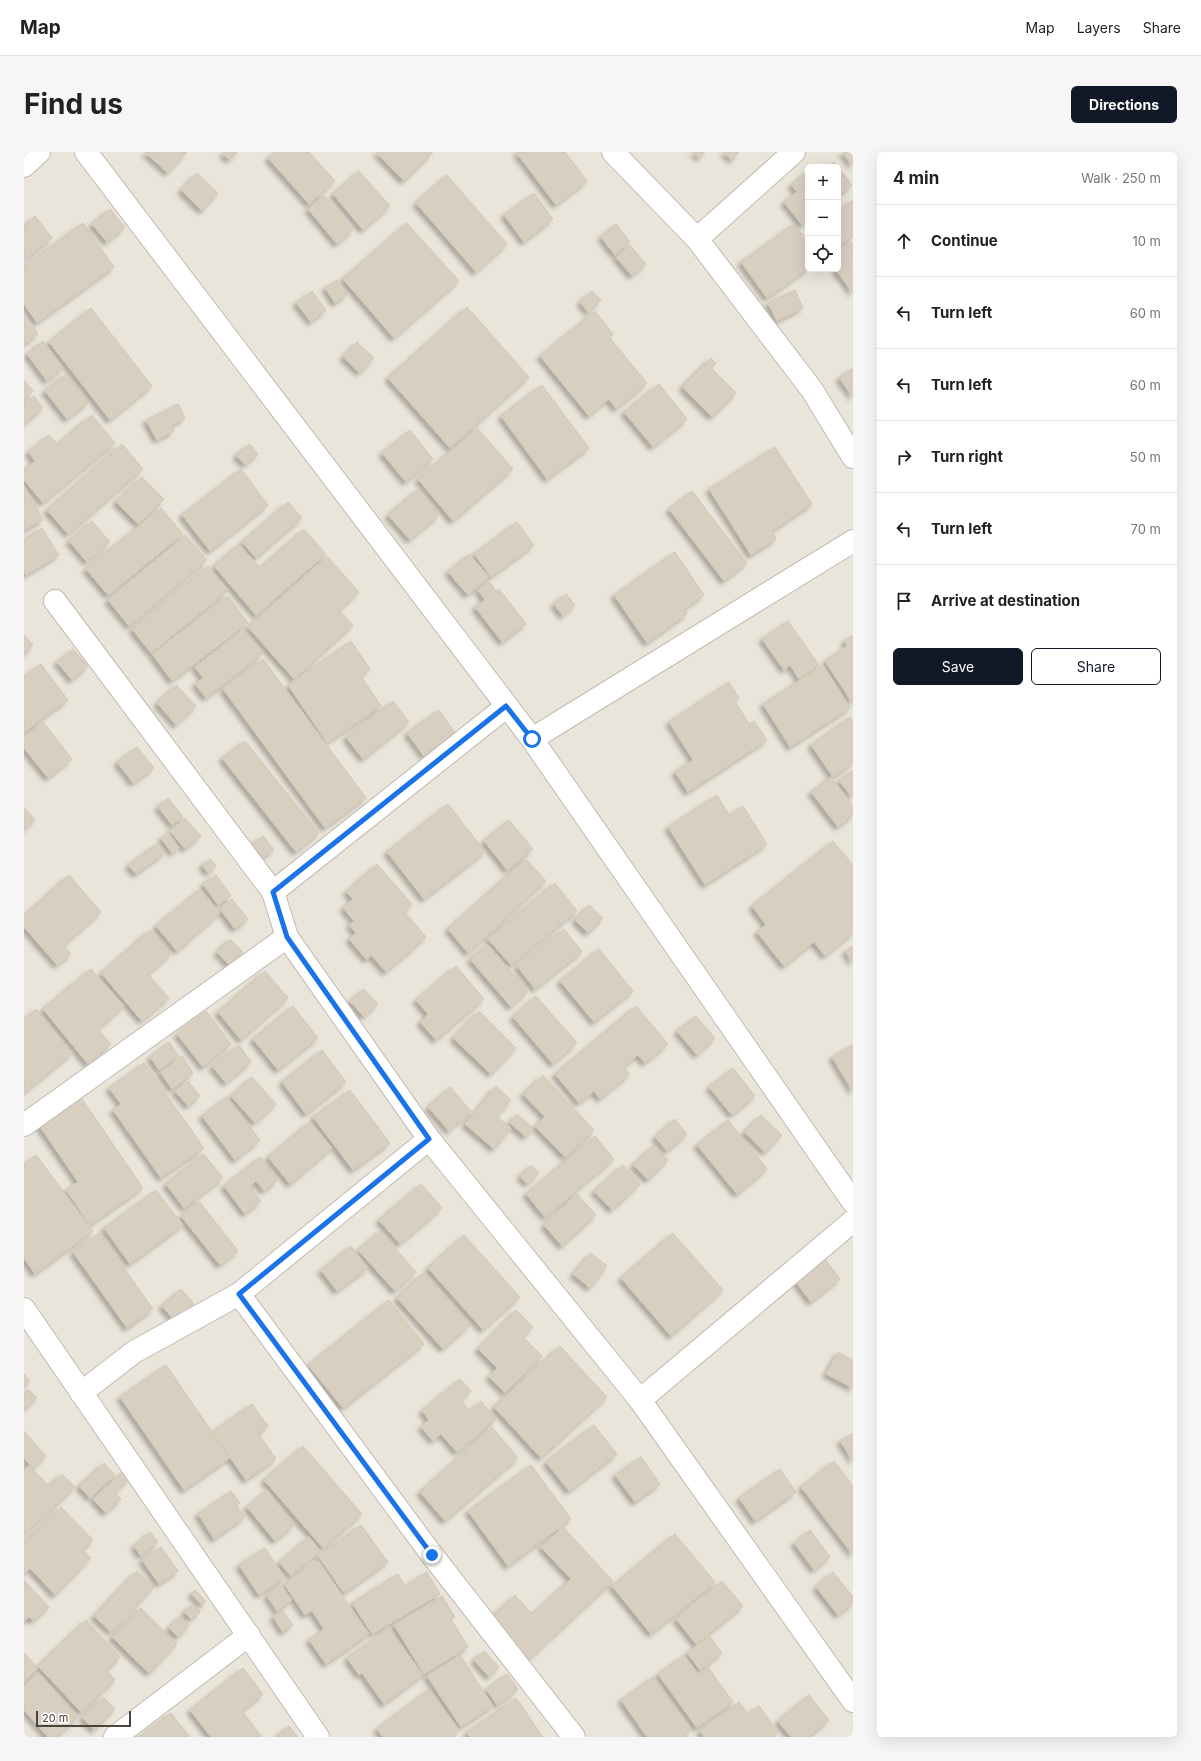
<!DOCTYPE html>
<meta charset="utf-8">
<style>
body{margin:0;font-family:Inter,sans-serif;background:#f6f6f6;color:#222}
.controls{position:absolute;right:12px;top:12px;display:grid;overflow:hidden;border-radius:6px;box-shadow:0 4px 16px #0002}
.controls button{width:36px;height:36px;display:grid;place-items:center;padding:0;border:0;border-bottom:1px solid #e0e0e0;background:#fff;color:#222;font:20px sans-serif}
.scale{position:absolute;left:12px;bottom:10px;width:95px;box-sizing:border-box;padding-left:4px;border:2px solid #4b4439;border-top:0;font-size:11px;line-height:14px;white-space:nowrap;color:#4b4439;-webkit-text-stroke:3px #fff;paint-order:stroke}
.stop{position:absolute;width:12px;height:12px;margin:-9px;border:3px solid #1a73e8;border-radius:50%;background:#fff}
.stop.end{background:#1a73e8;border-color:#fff;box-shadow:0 1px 4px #0008}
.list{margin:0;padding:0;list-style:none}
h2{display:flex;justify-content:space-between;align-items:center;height:52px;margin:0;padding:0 16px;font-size:17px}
h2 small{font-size:13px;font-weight:400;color:#767676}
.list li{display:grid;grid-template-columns:26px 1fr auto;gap:12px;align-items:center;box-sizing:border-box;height:72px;padding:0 16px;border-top:1px solid #e0e0e0}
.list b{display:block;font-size:15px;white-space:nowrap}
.list em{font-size:13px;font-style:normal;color:#767676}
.actions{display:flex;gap:8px;padding:12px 16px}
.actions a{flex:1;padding:9px 0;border:1px solid #111827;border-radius:6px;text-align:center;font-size:14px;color:#111827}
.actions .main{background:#111827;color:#fff}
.icon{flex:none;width:22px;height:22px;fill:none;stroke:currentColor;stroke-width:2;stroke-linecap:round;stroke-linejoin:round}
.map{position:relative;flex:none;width:829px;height:1585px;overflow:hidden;border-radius:6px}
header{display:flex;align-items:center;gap:24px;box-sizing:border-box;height:56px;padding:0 20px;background:#fff;border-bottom:1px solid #e0e0e0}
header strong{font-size:19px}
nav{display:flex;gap:22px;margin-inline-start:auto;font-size:14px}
.intro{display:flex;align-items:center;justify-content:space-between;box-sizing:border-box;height:96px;padding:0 24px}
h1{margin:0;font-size:28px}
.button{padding:10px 18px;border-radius:6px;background:#111827;color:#fff;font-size:14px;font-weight:700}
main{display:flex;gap:24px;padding:0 24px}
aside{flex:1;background:#fff;border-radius:6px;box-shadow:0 4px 16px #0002}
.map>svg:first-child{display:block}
.residential{fill:#eae5da;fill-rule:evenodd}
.building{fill:#d8cfc1;stroke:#d3c7b4;filter:url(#shadow)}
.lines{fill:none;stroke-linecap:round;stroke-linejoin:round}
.street-casing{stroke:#c2bbae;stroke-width:24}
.street{stroke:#fff;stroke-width:22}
.route{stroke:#1a73e8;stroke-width:5}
</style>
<header>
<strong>Map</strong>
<nav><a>Map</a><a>Layers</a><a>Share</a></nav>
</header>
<div class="intro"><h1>Find us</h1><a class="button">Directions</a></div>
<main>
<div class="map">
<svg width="829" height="1585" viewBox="0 0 829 1585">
<defs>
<filter id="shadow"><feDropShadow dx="-3.5" dy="3.5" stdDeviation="2" flood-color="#0004"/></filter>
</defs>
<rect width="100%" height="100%" fill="#f6f3ec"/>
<path class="residential" d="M0 0H829V1585H0ZM784 15H814V117H784Z"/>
<g class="building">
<path d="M121 0H163L144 21Z"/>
<path d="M198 0H214L205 8Z"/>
<path d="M251 0H285L311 29 285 52 244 6Z"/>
<path d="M352 0H409L380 29Z"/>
<path d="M492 0H541L563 29 532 53Z"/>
<path d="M669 0H681L675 6Z"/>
<path d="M699 0H715L708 8Z"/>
<path d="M818 0H829V14Z"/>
<path d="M810 10 828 33 814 44V15H804Z"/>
<path d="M335 19 366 54 339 78 309 42Z"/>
<path d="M784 19V68L778 73 760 50 773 40 767 33Z"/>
<path d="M173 21 194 41 178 59 157 38Z"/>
<path d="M423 23 483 92 452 120 392 51Z"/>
<path d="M510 41 529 67 500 90 480 63Z"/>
<path d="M300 43 329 78 313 92 284 57Z"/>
<path d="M829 48V85L814 95V58Z"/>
<path d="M86 57 101 75 83 90 68 72Z"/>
<path d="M11 64 28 86 0 108V74Z"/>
<path d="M59 71 90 115 13 171 0 152V114Z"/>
<path d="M383 71 435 129 370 186 319 127Z"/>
<path d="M592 72 606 90 591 103 577 85Z"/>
<path d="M770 72 784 90V117L743 146 717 110Z"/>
<path d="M829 90V141L811 117H814V102Z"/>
<path d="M606 93 622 112 608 124 592 105Z"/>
<path d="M313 128 323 143 311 151 301 136Z"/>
<path d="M771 138 779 156 753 169 744 151Z"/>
<path d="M288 139 302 158 287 170 272 151Z"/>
<path d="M568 139 577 148 564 160 556 150Z"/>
<path d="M443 155 505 225 426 296 364 226Z"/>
<path d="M67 156 128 234 86 268 25 190Z"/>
<path d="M571 159 589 182 585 185 623 231 592 257 585 247 565 264 516 204Z"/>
<path d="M0 162 14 182 0 193Z"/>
<path d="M19 189 39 216 23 229 3 202Z"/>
<path d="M333 190 350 206 336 221 319 205Z"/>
<path d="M687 206 692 211 687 216 712 241 688 265 658 235Z"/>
<path d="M829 216V245L815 226Z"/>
<path d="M42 222 64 251 43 267 21 239Z"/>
<path d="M0 228 9 239 0 247Z"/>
<path d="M635 232 663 267 629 295 600 260Z"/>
<path d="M518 233 565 296 523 327 477 264Z"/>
<path d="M10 244 19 256 0 272V252Z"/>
<path d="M154 252 161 266 147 274 150 279 133 288 122 268Z"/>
<path d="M68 263 91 291 19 351 0 328V318L11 309 4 300 25 283 33 292Z"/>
<path d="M453 276 489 317 429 369 394 327Z"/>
<path d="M386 278 409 307 382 330 358 301Z"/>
<path d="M98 292 119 317 44 382 23 358Z"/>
<path d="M226 292 234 302 221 313 212 303Z"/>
<path d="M751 295 788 352 748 379 752 387 727 403 685 337Z"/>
<path d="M217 317 244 353 186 399 158 363Z"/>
<path d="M118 325 140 347 114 372 92 350Z"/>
<path d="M0 333 19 368 0 378Z"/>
<path d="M393 338 415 363 386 388 364 363Z"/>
<path d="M668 339 723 411 700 429 645 357Z"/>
<path d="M264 350 278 366 232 406 218 390Z"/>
<path d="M137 356 159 382 84 443 62 417Z"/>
<path d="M68 369 86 390 63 410 45 389Z"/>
<path d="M493 370 510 393 467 425 450 402Z"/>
<path d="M18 376 35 403 2 423 0 420V387Z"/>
<path d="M280 377 302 402 232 463 190 414 215 392 236 416Z"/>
<path d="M161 383 183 408 105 474 84 448Z"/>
<path d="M651 400 680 443 660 457 663 462 623 491 590 443Z"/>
<path d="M445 402 465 425 444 443 424 420Z"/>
<path d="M303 404 335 440 315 458 329 473 270 527 224 475Z"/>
<path d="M184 414 204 438 127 501 108 477Z"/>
<path d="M465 429 472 439 475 437 502 472 478 490 451 455 461 448 454 438Z"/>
<path d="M542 442 551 453 539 464 530 452Z"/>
<path d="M204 444 224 471 148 529 128 502Z"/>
<path d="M764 469 795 513 775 527 766 513 760 518 738 487Z"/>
<path d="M219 477 239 501 182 546 171 532 179 526 171 515Z"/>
<path d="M0 483 9 493 0 502Z"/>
<path d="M829 483V552L801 509 823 494 820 489Z"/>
<path d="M327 489 346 517 337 524 357 554 303 591 264 533Z"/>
<path d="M49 497 64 514 48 528 33 510Z"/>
<path d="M239 507 342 646 301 676 199 537Z"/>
<path d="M17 512 44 548 0 580V525Z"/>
<path d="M799 513 826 556 766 595 739 552Z"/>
<path d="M705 530 715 546 711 549 725 572 730 569 743 588 664 640 651 620 669 608 645 570Z"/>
<path d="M152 533 172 554 152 573 133 551Z"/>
<path d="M369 549 385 570 339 607 322 585Z"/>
<path d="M415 558 431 581 400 604 383 581Z"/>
<path d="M826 565 829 569V611L809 625 787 593Z"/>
<path d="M19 570 48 607 24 626 0 596V585Z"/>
<path d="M221 589 295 681 272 700 198 606Z"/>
<path d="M113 595 130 616 109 631 93 610Z"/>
<path d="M829 618V646L815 629Z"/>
<path d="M807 625 829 654V663L814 675 787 640Z"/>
<path d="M693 643 705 663 719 654 743 692 681 733 644 675Z"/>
<path d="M144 646 159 665 148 673 134 655Z"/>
<path d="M424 652 461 700 400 747 363 700Z"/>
<path d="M0 655 11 668 0 678Z"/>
<path d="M161 666 177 684 161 697 146 679Z"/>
<path d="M485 668 509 697 483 718 460 689Z"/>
<path d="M145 681 155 696 148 701 137 686Z"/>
<path d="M239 684 250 698 239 706 228 692Z"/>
<path d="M809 689 829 713V781L801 804 790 790 760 814 733 780 742 773 728 754Z"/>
<path d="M134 691 141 701 112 722 104 713Z"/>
<path d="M186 707 192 714 184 721 178 713Z"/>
<path d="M502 707 522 729 444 801 424 777Z"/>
<path d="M353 712 388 752 380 759 402 785 362 820 347 803 343 808 325 787 332 781 325 773 330 769 319 756 329 747 322 740Z"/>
<path d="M45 723 77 760 40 793 47 802 33 813 0 775V764Z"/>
<path d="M192 723 207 744 194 753 179 732Z"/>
<path d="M531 731 553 759 487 813 464 787Z"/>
<path d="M176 737 196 761 153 799 132 774Z"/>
<path d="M208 747 224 767 211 777 196 757Z"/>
<path d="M565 753 579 766 564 781 551 768Z"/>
<path d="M540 777 558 800 511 837 493 814Z"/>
<path d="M126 778 147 802 124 822 145 846 118 869 77 821Z"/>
<path d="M206 787 219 800 205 813 193 800Z"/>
<path d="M463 792 504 839 487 855 446 807Z"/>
<path d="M829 794V811L821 799Z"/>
<path d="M575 797 609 839 570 870 536 829Z"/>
<path d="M432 814 460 847 412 888 396 870 404 862 392 848Z"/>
<path d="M67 817 100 854 74 877 87 892 64 912 19 857Z"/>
<path d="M241 819 264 846 217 888 194 860Z"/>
<path d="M340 837 354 852 340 865 326 849Z"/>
<path d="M512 844 553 891 529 912 489 865Z"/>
<path d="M269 854 294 886 254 918 229 887Z"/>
<path d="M612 854 644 892 621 911 614 903 600 915 606 922 576 947 570 939 555 951 531 922Z"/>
<path d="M12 857 48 901 0 941V868Z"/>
<path d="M182 859 207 892 179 915 153 882Z"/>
<path d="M455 859 492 896 467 922 429 886Z"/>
<path d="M672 864 691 886 673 903 653 879Z"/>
<path d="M145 890 155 904 135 918 126 905Z"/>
<path d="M829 892V940L808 905Z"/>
<path d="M215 893 227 910 202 931 188 914Z"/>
<path d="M298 898 322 930 282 962 258 930Z"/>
<path d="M158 904 169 921 148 937 136 920Z"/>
<path d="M120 911 180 996 137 1026 89 958 97 952 85 936Z"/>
<path d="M709 916 731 944 708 963 685 935Z"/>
<path d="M519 923 570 978 541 1005 511 974 521 965 499 942Z"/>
<path d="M228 925 252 952 231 971 207 944Z"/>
<path d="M164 929 176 944 164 954 151 939Z"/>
<path d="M472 934 487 948 473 965 487 976 470 997 441 972Z"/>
<path d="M426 935 447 959 425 979 404 955Z"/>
<path d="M326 938 366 991 329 1018 289 965Z"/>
<path d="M56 944 119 1036 66 1073 42 1038 54 1030 15 973Z"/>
<path d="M203 945 236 988 211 1008 178 964Z"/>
<path d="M493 962 509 976 502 985 486 971Z"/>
<path d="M737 963 758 983 741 1000 720 980Z"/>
<path d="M651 967 663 982 643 999 631 985Z"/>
<path d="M704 968 743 1017 713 1042 673 993Z"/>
<path d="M286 970 308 996 266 1032 244 1005Z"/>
<path d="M571 984 590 1007 521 1065 502 1042Z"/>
<path d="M630 993 644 1008 624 1028 609 1013Z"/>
<path d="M180 1002 199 1026 160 1056 142 1032Z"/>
<path d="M12 1003 69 1079 11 1122 0 1106V1012Z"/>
<path d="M236 1005 254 1028 240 1039 232 1029 226 1035 237 1049 221 1062 200 1034Z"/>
<path d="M507 1013 515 1021 503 1032 496 1024Z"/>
<path d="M599 1013 616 1032 588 1058 570 1039Z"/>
<path d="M397 1032 418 1056 376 1092 355 1068Z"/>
<path d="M132 1038 159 1073 106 1112 80 1076Z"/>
<path d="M553 1042 572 1063 538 1094 520 1073Z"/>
<path d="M175 1049 214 1099 196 1113 157 1064Z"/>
<path d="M356 1079 392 1120 371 1139 334 1098Z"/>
<path d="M75 1081 129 1157 103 1176 49 1100Z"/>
<path d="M649 1081 699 1138 647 1184 597 1126Z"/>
<path d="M440 1083 496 1145 459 1178 404 1116Z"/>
<path d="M327 1094 344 1116 313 1139 297 1118Z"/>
<path d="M567 1101 583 1114 566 1136 549 1122Z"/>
<path d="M801 1107 816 1127 787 1150 772 1130Z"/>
<path d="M399 1121 446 1173 419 1197 373 1146Z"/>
<path d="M157 1137 170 1152 151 1169 138 1154Z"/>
<path d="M365 1148 400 1192 319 1256 284 1213Z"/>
<path d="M492 1158 509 1175 499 1185 518 1204 481 1241 465 1225 473 1216 454 1197Z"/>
<path d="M536 1194 583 1245 517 1306 470 1255Z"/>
<path d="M814 1200 829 1208V1236L802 1222Z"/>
<path d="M142 1213 206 1306 160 1338 96 1245Z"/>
<path d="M0 1222 6 1229 0 1235Z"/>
<path d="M436 1227 447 1239 437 1248 446 1259 457 1249 472 1267 433 1300 417 1282 409 1289 397 1275 405 1268 398 1259Z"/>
<path d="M4 1237 13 1246 0 1258V1241Z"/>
<path d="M228 1252 244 1274 234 1281 252 1307 222 1328 188 1280Z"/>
<path d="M570 1273 593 1302 545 1339 522 1310Z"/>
<path d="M468 1275 494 1306 421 1369 396 1340Z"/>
<path d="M0 1279 22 1304 9 1316 0 1306Z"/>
<path d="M829 1281V1309L816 1289Z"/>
<path d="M279 1294 338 1362 299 1396 240 1328Z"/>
<path d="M617 1305 636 1332 611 1350 591 1323Z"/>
<path d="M810 1309 829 1334V1403L777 1335Z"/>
<path d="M80 1311 91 1323 66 1346 55 1334Z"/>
<path d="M5 1313 25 1334 38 1322 51 1335 0 1383V1318Z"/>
<path d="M507 1313 547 1367 484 1414 444 1359Z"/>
<path d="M756 1317 772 1340 731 1369 715 1346Z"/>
<path d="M98 1320 105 1327 91 1340 97 1347 82 1361 69 1347Z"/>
<path d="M243 1338 270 1373 251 1389 223 1355Z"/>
<path d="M207 1339 216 1351 212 1353 221 1365 190 1387 174 1362Z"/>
<path d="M37 1355 69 1388 59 1398 67 1406 31 1443 6 1416 1 1422 0 1421V1391Z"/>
<path d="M337 1373 364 1410 320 1441 294 1404Z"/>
<path d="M539 1375 589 1429 505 1507 467 1466 491 1443 508 1462 547 1427 517 1395Z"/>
<path d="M786 1378 806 1405 790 1418 770 1391Z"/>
<path d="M126 1380 134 1390 117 1404 110 1394Z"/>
<path d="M651 1382 691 1430 627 1482 588 1434Z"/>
<path d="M285 1385 296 1399 267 1424 255 1410Z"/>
<path d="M137 1395 154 1419 135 1432 118 1408Z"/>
<path d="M241 1396 261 1426 235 1443 215 1413Z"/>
<path d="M294 1408 345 1482 302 1512 285 1488 300 1477 288 1459 281 1463 260 1432Z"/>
<path d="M113 1419 130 1435 87 1480 70 1464Z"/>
<path d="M403 1420 416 1442 348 1482 328 1451 374 1422 381 1434Z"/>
<path d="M809 1420 829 1445V1451L814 1463 792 1435Z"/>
<path d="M0 1428 25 1455 9 1469 5 1465 0 1470Z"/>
<path d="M698 1429 719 1454 672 1492 652 1467Z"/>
<path d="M257 1433 268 1448 253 1459 243 1444Z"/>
<path d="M171 1438 182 1449 178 1453 167 1442Z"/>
<path d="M418 1444 431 1465 427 1467 444 1495 400 1522 370 1473Z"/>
<path d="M169 1452 176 1460 167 1467 160 1460Z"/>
<path d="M117 1456 153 1492 125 1521 88 1485Z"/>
<path d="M258 1458 269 1473 259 1480 249 1465Z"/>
<path d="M156 1464 165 1473 154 1485 145 1476Z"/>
<path d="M62 1468 96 1505 83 1518 91 1528 57 1560 14 1514Z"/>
<path d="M365 1476 399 1523 360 1552 338 1521 335 1523 323 1506Z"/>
<path d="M685 1484 698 1501 676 1518 663 1501Z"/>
<path d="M460 1499 475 1515 465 1525 450 1508Z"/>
<path d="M0 1501 14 1516 0 1529Z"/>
<path d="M436 1503 469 1554 437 1575 403 1524Z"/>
<path d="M660 1503 674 1522 684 1515 709 1550 673 1576 634 1522Z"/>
<path d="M219 1516 239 1542 218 1559 238 1585H187L166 1558Z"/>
<path d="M14 1520 54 1565 33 1585H24L0 1558V1534Z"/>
<path d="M483 1522 494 1537 473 1553 462 1537Z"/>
<path d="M629 1525 666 1579 658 1585H623L597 1548Z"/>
<path d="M405 1537 435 1578 426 1585H359L353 1577Z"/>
<path d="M785 1543 805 1568 785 1585H767L754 1569Z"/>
<path d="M79 1545 91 1557 70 1578 58 1565Z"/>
<path d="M492 1546 519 1585H446L442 1581Z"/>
<path d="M715 1550 724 1562 735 1554 754 1580 748 1585H680L676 1579Z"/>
<path d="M147 1561 166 1585H115Z"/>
<path d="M265 1574 274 1585H252Z"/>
</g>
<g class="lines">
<g class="street-casing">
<g id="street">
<path d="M62 0 508 587 829 1050"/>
<path d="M589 0 673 87 788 238 829 305"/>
<path d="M0 14 15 0"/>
<path d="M673 87 770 0"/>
<path d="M31 449 249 740 263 785 405 987 616 1248 829 1549"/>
<path d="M508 587 829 389"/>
<path d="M249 740 483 554"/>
<path d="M0 973 263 785"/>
<path d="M215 1142 405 987"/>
<path d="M0 1157 294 1585"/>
<path d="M57 1241 110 1200 215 1142 408 1403 550 1585"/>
<path d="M616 1248 829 1069"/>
<path d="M91 1585 225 1483"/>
</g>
</g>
<use href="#street" class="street"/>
</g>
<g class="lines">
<path class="route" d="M408 1403 215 1142 405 987 263 785 249 740 482 554 508 587"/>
</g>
</svg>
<div class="controls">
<button>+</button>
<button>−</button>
<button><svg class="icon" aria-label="locate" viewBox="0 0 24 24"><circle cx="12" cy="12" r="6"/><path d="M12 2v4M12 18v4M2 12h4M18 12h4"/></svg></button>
</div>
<div class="scale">20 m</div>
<div class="stop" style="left:508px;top:587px"></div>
<div class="stop end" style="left:408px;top:1403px"></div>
</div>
<aside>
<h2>4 min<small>Walk · 250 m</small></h2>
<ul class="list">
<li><svg class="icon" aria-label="ahead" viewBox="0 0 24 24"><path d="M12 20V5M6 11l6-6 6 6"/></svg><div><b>Continue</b></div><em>10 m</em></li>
<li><svg class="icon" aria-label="left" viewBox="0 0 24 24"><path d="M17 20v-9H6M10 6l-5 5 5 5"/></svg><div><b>Turn left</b></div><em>60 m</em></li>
<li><svg class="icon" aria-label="left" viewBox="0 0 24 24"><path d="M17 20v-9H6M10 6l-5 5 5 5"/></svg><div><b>Turn left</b></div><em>60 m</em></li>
<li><svg class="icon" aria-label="right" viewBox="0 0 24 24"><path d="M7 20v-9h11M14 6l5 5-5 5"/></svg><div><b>Turn right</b></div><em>50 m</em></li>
<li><svg class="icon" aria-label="left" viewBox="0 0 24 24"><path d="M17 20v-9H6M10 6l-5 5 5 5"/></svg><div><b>Turn left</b></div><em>70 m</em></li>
<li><svg class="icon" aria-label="arrive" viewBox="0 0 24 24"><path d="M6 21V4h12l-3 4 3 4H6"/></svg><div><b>Arrive at destination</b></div></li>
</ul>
<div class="actions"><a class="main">Save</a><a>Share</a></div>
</aside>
</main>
